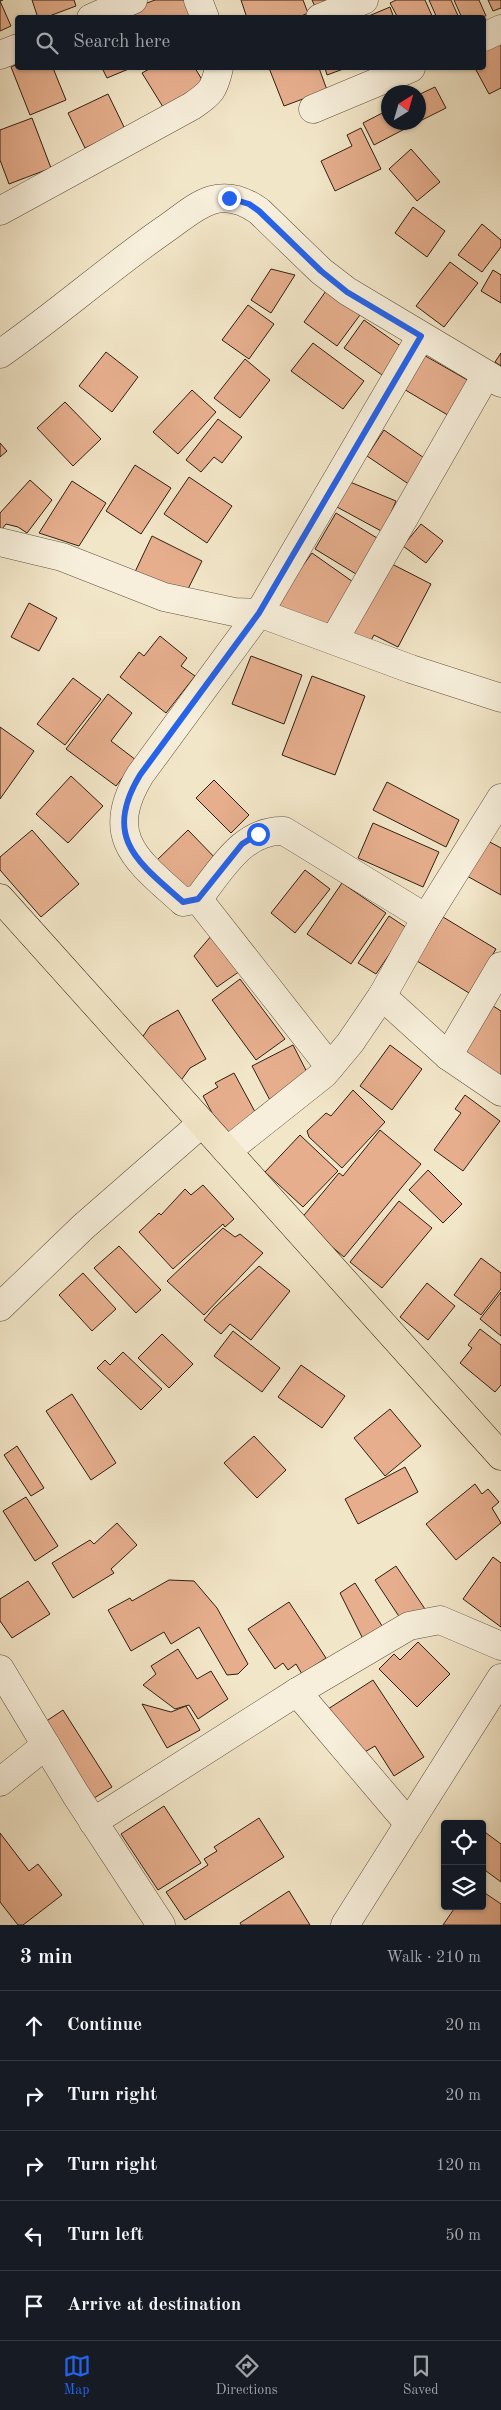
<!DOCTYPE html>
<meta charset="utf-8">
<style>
body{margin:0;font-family:"Old Standard TT",serif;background:#242831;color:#f1f3f6}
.controls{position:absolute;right:15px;bottom:15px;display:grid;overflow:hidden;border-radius:5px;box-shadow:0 1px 4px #0004}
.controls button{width:45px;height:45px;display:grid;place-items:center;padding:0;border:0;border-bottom:1px solid #363941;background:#171b24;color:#f1f3f6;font:25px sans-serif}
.compass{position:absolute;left:381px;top:85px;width:45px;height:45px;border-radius:50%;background:#171b24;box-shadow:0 1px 4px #0004;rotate:37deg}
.stop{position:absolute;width:15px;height:15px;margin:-11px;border:4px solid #2563eb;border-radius:50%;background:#fff}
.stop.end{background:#2563eb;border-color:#fff;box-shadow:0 1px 5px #0008}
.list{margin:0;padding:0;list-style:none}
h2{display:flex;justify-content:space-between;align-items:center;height:65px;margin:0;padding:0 20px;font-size:21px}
h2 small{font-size:16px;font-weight:400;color:#9ea1a6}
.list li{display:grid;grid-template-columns:32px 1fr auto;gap:15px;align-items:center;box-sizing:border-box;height:70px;padding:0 20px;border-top:1px solid #363941}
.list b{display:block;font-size:19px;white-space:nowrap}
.list em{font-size:16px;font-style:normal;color:#9ea1a6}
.icon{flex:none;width:28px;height:28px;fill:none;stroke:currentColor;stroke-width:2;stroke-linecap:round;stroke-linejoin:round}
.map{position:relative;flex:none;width:501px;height:1925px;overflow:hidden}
.search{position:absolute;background:#171b24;box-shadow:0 1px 4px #0004;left:15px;right:15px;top:15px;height:55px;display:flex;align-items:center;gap:12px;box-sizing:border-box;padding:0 18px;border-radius:5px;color:#9ea1a6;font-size:19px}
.sheet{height:415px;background:#171b24}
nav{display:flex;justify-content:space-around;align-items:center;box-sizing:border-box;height:70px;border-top:1px solid #363941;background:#171b24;font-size:14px;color:#9ea1a6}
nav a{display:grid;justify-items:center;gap:2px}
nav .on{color:#2563eb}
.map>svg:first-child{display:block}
.building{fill:#e6ae8d;stroke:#302012}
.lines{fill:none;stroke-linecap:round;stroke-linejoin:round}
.minor-casing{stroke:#605240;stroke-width:29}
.major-casing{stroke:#302012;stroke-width:29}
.minor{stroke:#f7efdb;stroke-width:28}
.major{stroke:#f2e6c8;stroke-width:28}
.route{stroke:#2563eb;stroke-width:6}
</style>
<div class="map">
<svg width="501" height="1925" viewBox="0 0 501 1925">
<rect width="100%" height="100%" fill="#f2e6c8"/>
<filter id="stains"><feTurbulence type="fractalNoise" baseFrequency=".004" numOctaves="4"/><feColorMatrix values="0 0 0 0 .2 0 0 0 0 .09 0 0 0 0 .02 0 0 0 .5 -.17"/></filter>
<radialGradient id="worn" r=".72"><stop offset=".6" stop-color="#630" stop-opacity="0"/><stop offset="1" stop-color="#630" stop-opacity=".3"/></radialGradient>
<g class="building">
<path d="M0 0H3L0 1 11 26 0 31Z"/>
<path d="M32 0H74L76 6 44 18H38Z"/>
<path d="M155 0H185L193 18H129L126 11Z"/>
<path d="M241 0H303L308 13 297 18H247Z"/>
<path d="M312 0H346L317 11Z"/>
<path d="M396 0H425L433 18H398L390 3Z"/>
<path d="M429 0H451L459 18H437Z"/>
<path d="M454 0H479L486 16 462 18Z"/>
<path d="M488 0H501V8L493 11Z"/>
<path d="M390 7 394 18H364Z"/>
<path d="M501 37V88L489 94 475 68H484V46Z"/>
<path d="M18 64V68H53L66 100 30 115 11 67Z"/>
<path d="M102 68H131L107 78Z"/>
<path d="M151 68H195L204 83 163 107 142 73Z"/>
<path d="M269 68H319L327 90 284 106Z"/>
<path d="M325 68H346L327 75Z"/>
<path d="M435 87 446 108 418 122V95Z"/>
<path d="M108 94 125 129 85 148 68 113Z"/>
<path d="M388 110V122H418L374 145 363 123Z"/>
<path d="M32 118 51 168 9 184 0 160V130Z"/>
<path d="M361 128 381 169 335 191 321 161 352 146 347 135Z"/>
<path d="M411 149 440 182 417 201 389 169Z"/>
<path d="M413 207 445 231 427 257 395 233Z"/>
<path d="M482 224 501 240V247L482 272 458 255Z"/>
<path d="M450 262 478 283 444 327 416 306Z"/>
<path d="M271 269 295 275 271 313 251 300Z"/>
<path d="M493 270 501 275V303L481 291Z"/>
<path d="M326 291 360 315 337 346 304 322Z"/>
<path d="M248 305 274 324 249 359 222 340Z"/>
<path d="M364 320 402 347 382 375 344 348Z"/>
<path d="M313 343 364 381 343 409 291 371Z"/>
<path d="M106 352 138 377 112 412 79 386Z"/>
<path d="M501 353V366L495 362Z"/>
<path d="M422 354 471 382 451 417 402 388Z"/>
<path d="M245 359 270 380 240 418 214 398Z"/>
<path d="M192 390 216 412 178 454 153 432Z"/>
<path d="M65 402 101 439 73 466 37 428Z"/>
<path d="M218 419 242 437 222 463 214 457 201 472 186 460Z"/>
<path d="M384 430 427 460 410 485 367 456Z"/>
<path d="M0 443 7 451 0 457Z"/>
<path d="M135 465 171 488 141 534 106 511Z"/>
<path d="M189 477 232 506 207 543 164 514Z"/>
<path d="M30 480 52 500 27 533 18 527 6 524 2 529 0 528V513Z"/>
<path d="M72 481 106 503 79 546 39 533Z"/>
<path d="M350 482 396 501 383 532 337 507Z"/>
<path d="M336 513 377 538 356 574 315 549Z"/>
<path d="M421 524 443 541 426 563 403 546Z"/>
<path d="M152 536 202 561 184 597 134 574Z"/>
<path d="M312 553 356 584 323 631 270 611Z"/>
<path d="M388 562 431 584 398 647 374 635 369 644 350 634Z"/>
<path d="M29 603 57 618 39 651 11 637Z"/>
<path d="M160 636 187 658 181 666 195 676 166 713 120 677 139 652 144 656Z"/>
<path d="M251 656 302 675 284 724 232 704Z"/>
<path d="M312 676 365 696 335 775 282 755Z"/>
<path d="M73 678 101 699 65 745 37 724Z"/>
<path d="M108 694 132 713 111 741 136 760 116 786 66 749Z"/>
<path d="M0 727 34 751 0 799Z"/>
<path d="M71 776 103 806 68 843 36 814Z"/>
<path d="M214 780 249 815 231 833 196 798Z"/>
<path d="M387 782 459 820 446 847 373 810Z"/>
<path d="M373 823 439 852 423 887 358 858Z"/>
<path d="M32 830 79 884 41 917 0 870V857Z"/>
<path d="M188 830 220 863 189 893 157 860Z"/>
<path d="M486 840 501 848V895L467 876Z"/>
<path d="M305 870 330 889 295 933 271 913Z"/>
<path d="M342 883 386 913 351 964 307 934Z"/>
<path d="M389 916 407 928 376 974 358 963Z"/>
<path d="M443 917 496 949 469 993 417 961Z"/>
<path d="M212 935 240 971 217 987 194 956Z"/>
<path d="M240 979 285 1039 256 1060 212 1000Z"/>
<path d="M493 1006 501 1011V1076L464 1054Z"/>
<path d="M178 1010 206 1059 190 1068 179 1083 139 1042 150 1026Z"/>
<path d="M293 1045 312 1082 272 1104 252 1066Z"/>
<path d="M390 1045 422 1069 392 1110 360 1086Z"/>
<path d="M234 1073 260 1121 226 1139 203 1096 218 1087 215 1083Z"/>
<path d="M353 1090 385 1122 342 1168 309 1137 307 1131 326 1113 331 1116Z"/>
<path d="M465 1095 500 1121 463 1171 434 1150 461 1113 455 1109Z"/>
<path d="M380 1130 421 1164 344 1257 300 1220 339 1173 343 1176Z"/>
<path d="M300 1135 338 1171 303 1207 265 1172Z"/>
<path d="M428 1170 462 1204 443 1223 409 1190Z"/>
<path d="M203 1185 234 1219 225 1227 223 1224 173 1269 139 1232 159 1213 161 1215 185 1189 191 1195Z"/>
<path d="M399 1201 432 1228 382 1288 350 1262Z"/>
<path d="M223 1228 235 1237 240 1234 263 1253 204 1315 167 1281Z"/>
<path d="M119 1246 161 1290 136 1313 94 1268Z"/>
<path d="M481 1258 501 1273V1289L481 1315 454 1295Z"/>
<path d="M259 1266 290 1291 251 1340 230 1324 221 1334 204 1320 214 1308Z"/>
<path d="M83 1273 116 1309 92 1331 59 1295Z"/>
<path d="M427 1283 455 1306 428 1340 400 1317Z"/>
<path d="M501 1292V1336L480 1319Z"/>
<path d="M480 1329 501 1345V1385L495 1392 460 1363 472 1348 468 1345Z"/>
<path d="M233 1331 280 1368 262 1392 214 1356Z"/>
<path d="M162 1334 193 1364 169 1388 138 1358Z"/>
<path d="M123 1352 162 1389 141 1410 97 1368 105 1360 110 1365Z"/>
<path d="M301 1365 345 1396 322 1428 278 1397Z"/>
<path d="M72 1394 116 1463 91 1480 46 1411Z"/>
<path d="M390 1409 421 1446 385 1476 354 1438Z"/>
<path d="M254 1436 286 1470 257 1498 224 1463Z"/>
<path d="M17 1446 44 1488 31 1496 4 1455Z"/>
<path d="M405 1467 418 1492 358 1524 345 1499Z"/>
<path d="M475 1484 482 1494 488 1489 499 1502 492 1508 501 1523 456 1560 426 1524Z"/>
<path d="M26 1497 58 1546 35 1561 3 1511Z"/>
<path d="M117 1523 137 1545 111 1569 114 1573 73 1598 52 1563 90 1540 94 1544Z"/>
<path d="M493 1557 501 1563V1627L463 1599Z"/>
<path d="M396 1566 425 1609 404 1624 375 1580Z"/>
<path d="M169 1580 194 1581 217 1608 248 1664 238 1674 227 1675 199 1627 171 1644 164 1632 131 1651 108 1610 130 1598 132 1601Z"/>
<path d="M28 1581 50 1614 12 1638 0 1621V1599Z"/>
<path d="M355 1583 384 1629 363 1639 340 1593Z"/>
<path d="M289 1602 326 1658 302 1674 296 1664 288 1670 283 1663 275 1669 248 1629Z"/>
<path d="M418 1642 450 1674 417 1707 379 1669 394 1654 400 1660Z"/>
<path d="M178 1649 197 1679 211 1671 228 1699 198 1719 189 1705 175 1709 143 1685 156 1674 151 1666Z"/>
<path d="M373 1680 424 1757 394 1776 375 1746 358 1756 328 1709Z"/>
<path d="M142 1704 171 1712 186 1706 200 1730 167 1748Z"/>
<path d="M63 1710 112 1787 94 1798 45 1722Z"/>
<path d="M164 1806 201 1863 158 1890 121 1834Z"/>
<path d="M259 1818 284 1857 185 1920 166 1892 208 1865 204 1859 217 1851 214 1847Z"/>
<path d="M482 1830 501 1844V1882L482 1868Z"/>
<path d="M0 1833 29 1871 38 1864 62 1895 23 1925H18L0 1902Z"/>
<path d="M289 1891 310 1925H241L240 1923Z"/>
<path d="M482 1891 501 1904V1925H443L456 1906H482Z"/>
</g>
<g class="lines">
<g class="minor-casing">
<g id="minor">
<path d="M198 0 205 18"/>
<path d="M91 18 133 0"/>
<path d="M320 18 364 0"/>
<path d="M484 37 501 29"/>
<path d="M0 55 18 48"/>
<path d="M313 109 411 68"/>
<path d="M0 211 192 106C211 93 214 90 219 68"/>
<path d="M0 354C56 315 108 269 164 230 179 220 195 205 212 200 229 195 245 201 259 211L321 271 347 291 501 383"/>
<path d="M0 542 62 557 164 597 234 612 259 613 411 669 501 698"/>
<path d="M334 640 486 375"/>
<path d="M198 899C221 870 243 829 284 831L426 918"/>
<path d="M382 996 448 1056 501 1092"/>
<path d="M448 1056 501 966"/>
<path d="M330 1067 198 899 183 902C138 861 102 838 140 775L259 613 421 336"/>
<path d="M227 1151 324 1074 350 1043 382 996 426 918 501 798"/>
<path d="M0 1307 83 1227 202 1123"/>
<path d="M0 1669 76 1795 161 1925"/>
<path d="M297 1692 409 1824"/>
<path d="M0 1782 46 1745"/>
<path d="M93 1822 297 1692 409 1626 440 1620 501 1646"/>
<path d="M345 1925 501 1678"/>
</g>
</g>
<g class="major-casing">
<path id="major" d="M0 898 501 1456"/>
</g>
<use href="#minor" class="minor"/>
<use href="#major" class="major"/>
</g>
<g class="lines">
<path class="route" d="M229 198 249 204 259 211 321 271 347 292 421 336 259 613 140 775C102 838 138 862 183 902L198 899 242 844 258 834"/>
</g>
<rect width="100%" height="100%" filter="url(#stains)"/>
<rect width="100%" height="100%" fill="url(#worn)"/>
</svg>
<div class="controls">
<button><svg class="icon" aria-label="locate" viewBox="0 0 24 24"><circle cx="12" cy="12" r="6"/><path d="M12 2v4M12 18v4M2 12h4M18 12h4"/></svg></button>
<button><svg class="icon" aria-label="layers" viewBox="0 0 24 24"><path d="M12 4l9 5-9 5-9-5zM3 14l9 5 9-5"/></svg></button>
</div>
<svg class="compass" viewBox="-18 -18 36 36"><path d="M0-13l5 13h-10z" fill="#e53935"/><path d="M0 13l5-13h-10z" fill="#9ea1a6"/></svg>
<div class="stop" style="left:258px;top:834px"></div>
<div class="stop end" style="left:229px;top:198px"></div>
<div class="search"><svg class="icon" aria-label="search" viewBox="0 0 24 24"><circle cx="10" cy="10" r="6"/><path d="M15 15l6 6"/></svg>Search here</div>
</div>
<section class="sheet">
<h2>3 min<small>Walk · 210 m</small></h2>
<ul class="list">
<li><svg class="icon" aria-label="ahead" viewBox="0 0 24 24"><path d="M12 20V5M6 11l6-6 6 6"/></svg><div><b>Continue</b></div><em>20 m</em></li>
<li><svg class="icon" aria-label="right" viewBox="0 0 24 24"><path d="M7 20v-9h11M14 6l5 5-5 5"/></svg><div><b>Turn right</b></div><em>20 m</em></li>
<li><svg class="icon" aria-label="right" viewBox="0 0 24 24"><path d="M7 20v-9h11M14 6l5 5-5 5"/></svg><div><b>Turn right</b></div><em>120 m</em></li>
<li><svg class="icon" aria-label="left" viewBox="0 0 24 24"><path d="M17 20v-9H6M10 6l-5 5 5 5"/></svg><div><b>Turn left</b></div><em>50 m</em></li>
<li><svg class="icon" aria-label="arrive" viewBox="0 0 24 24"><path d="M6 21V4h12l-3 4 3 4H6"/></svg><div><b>Arrive at destination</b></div></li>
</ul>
</section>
<nav>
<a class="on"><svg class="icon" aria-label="map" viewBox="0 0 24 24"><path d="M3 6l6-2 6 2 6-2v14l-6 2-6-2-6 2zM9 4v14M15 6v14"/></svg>Map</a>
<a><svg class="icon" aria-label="directions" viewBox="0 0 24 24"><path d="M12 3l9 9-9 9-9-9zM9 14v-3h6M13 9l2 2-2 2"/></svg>Directions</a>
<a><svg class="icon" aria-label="saved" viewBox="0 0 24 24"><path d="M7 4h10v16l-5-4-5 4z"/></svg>Saved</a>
</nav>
